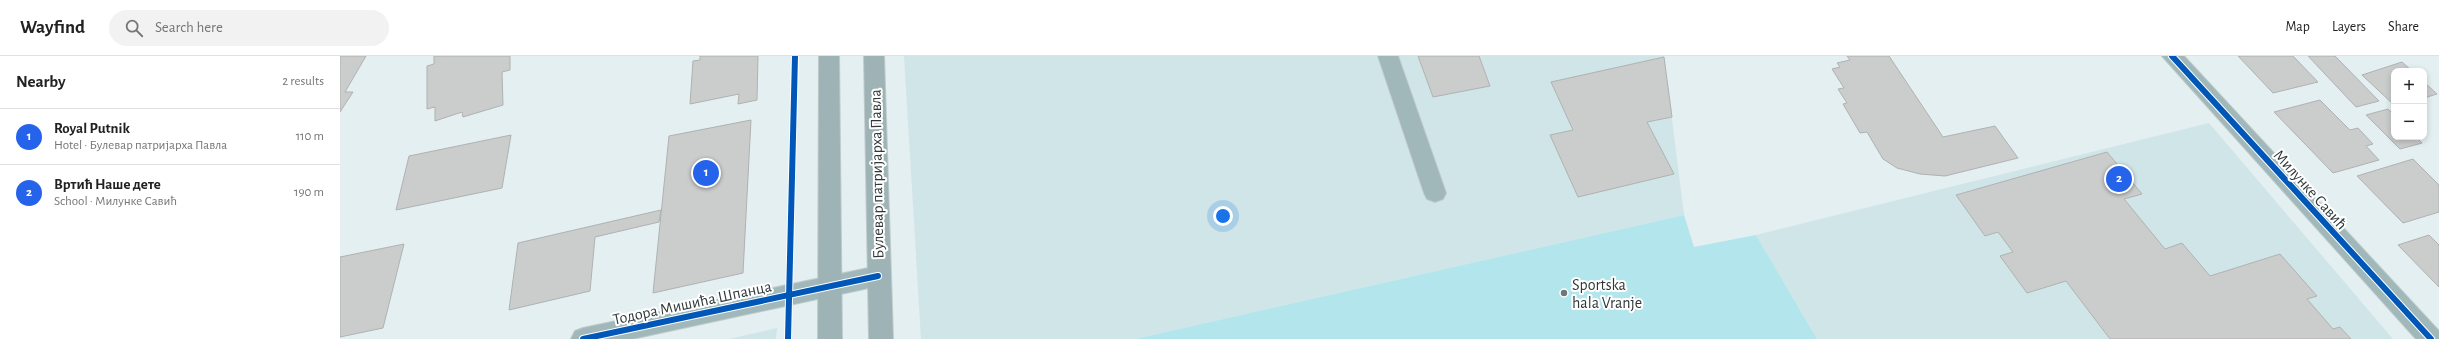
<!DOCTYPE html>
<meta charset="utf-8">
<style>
body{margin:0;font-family:"Alegreya Sans",sans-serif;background:#f2f2f2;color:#222}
.controls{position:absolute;right:12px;top:12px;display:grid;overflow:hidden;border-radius:8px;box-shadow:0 2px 6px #0003}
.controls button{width:36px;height:36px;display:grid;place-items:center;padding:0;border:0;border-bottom:1px solid #e0e0e0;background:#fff;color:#222;font:20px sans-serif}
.you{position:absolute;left:883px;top:160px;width:14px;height:14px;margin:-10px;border:3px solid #fff;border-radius:50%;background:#1a73e8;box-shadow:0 0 0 6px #1a73e833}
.badge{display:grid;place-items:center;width:26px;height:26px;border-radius:50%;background:#2563eb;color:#fff;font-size:13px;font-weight:700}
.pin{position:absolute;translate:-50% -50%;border:2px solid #fff;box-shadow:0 1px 4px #0006}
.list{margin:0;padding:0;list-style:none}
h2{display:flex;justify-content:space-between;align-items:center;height:52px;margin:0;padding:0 16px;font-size:17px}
h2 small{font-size:13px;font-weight:400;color:#767676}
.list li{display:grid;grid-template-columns:26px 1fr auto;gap:12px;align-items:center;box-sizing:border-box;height:56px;padding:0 16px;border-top:1px solid #e0e0e0}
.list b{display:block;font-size:15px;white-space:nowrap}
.list p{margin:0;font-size:13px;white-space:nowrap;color:#767676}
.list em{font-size:13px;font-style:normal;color:#767676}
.icon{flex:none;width:22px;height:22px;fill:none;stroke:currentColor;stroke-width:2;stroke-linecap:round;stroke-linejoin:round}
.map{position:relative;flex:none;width:2099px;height:283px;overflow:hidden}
header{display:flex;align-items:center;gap:24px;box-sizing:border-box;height:56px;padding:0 20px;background:#fff;border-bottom:1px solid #e0e0e0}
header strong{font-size:19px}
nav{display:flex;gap:22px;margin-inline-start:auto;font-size:14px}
.search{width:280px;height:36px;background:#f2f2f2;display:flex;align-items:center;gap:10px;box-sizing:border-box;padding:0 14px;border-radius:22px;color:#767676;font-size:15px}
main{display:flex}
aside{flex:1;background:#fff}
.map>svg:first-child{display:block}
.built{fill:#d0e5e8}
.green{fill:#b2e5ec}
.building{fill:#cbcdcc;stroke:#afb2b1}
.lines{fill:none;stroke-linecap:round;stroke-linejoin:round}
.minor-casing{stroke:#c1cacb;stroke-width:2}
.major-casing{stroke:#c1cacb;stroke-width:2}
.minor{fill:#a0b8ba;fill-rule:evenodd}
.major{fill:#9eb3b5;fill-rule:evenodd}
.cycleway-casing{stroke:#fff;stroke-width:8}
.cycleway{stroke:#0057b8;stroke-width:6}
.poi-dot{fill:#6f7879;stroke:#fff;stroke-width:1.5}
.labels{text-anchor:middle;stroke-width:4;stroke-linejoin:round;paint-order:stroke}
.street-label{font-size:16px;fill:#303839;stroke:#fff}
.poi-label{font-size:16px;fill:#303839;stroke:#fff;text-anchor:start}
</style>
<header>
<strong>Wayfind</strong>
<div class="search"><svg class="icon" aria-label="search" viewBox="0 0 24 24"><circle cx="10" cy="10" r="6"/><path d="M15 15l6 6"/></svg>Search here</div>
<nav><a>Map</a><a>Layers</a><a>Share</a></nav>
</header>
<main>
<aside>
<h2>Nearby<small>2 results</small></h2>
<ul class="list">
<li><span class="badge">1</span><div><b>Royal Putnik</b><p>Hotel · Булевар патријарха Павла</p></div><em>110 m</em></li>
<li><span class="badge">2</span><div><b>Вртић Наше дете</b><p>School · Милунке Савић</p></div><em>190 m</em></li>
</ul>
</aside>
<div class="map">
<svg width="2099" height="283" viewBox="0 0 2099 283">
<rect width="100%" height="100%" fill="#e4eff1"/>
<g class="built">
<path d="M564 0H1324L1344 159 795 283H581Z"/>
<path d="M1869 67 2053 283H1477L1416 179Z"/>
<path d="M437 272 436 283H389Z"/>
</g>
<path class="green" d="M1344 159 1354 191 1416 179 1477 283H795Z"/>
<g class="building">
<path d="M0 0H26L5 36H13L0 56Z"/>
<path d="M94 0H170V14L162 16 163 49 123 61 122 56 95 65V51L87 53V10L94 8Z"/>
<path d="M360 0H418L417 44 398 48 399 38 350 48 353 5 360 4Z"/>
<path d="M1078 0H1139L1150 30 1093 41Z"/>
<path d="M1507 0H1549L1603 81 1655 70 1678 102 1605 120 1580 118 1557 112 1543 103 1527 76 1520 77 1503 48 1507 47 1498 33 1504 32 1492 13 1500 11 1497 7 1510 4Z"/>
<path d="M1898 0H1953L1978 26 1933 37Z"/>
<path d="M1968 0H1995L2039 45 2016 51Z"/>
<path d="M1324 1 1332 61 1307 66 1334 118 1238 141 1210 79 1233 74 1211 26Z"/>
<path d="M2062 6 2072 15H2054V49L2022 19Z"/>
<path d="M2084 26 2097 38 2084 42Z"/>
<path d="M1980 44 2010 74 2018 72 2033 88 2026 90 2039 104 1993 117 1934 56Z"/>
<path d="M2048 53 2054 59V81H2076L2082 87 2060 93 2026 59Z"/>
<path d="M411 64 403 217 313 237 329 80Z"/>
<path d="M171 79 162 132 56 154 69 100Z"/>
<path d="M1767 96 1802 138 1784 143 1825 193 1842 187 1870 220 1940 198 1977 240 1967 243 1993 273 2000 271 2011 283H1770L1726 225 1687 237 1660 200 1673 196 1658 176 1645 180 1616 139Z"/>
<path d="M2073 103 2099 129V156L2063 167 2017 120Z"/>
<path d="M321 154 319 166 255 181 250 235 169 254 178 187Z"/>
<path d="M2089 179 2099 189V231L2058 189Z"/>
<path d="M64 188 43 272 0 281V201Z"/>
</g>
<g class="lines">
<g class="minor-casing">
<g id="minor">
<path d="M1038 0H1058L1106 137 1103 143 1095 146 1087 143 1084 137Z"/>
<path d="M1822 0H1844L2099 275V283H2076Z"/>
<path d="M538 210 546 213 550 220 546 227 538 230 292 283H231L235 275 243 272Z"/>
</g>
</g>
<g class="major-casing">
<g id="major">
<path d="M479 0H499L502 283H478Z"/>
<path d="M524 0H544L553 283H529Z"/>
</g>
</g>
<use href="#minor" class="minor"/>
<use href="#major" class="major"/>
<g class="cycleway-casing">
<g id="cycleway">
<path d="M1832 0 2091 283"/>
<path d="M243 283 538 220"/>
<path d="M448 283 455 0"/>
</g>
</g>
<use href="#cycleway" class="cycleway"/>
</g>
<circle class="poi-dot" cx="1224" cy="237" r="4"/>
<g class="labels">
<g class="street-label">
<text transform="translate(536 118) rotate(-91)" y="6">Булевар патријарха Павла</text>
<text transform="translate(1971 133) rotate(48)" y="6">Милунке Савић</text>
<text transform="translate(352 246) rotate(-12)" y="6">Тодора Мишића Шпанца</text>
</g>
<g class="poi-label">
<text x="1232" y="234">Sportska<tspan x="1232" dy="18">hala Vranje</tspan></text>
</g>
</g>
</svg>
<div class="controls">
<button>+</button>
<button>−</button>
</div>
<div class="you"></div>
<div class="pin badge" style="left:366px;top:117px">1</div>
<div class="pin badge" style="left:1779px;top:123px">2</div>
</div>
</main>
